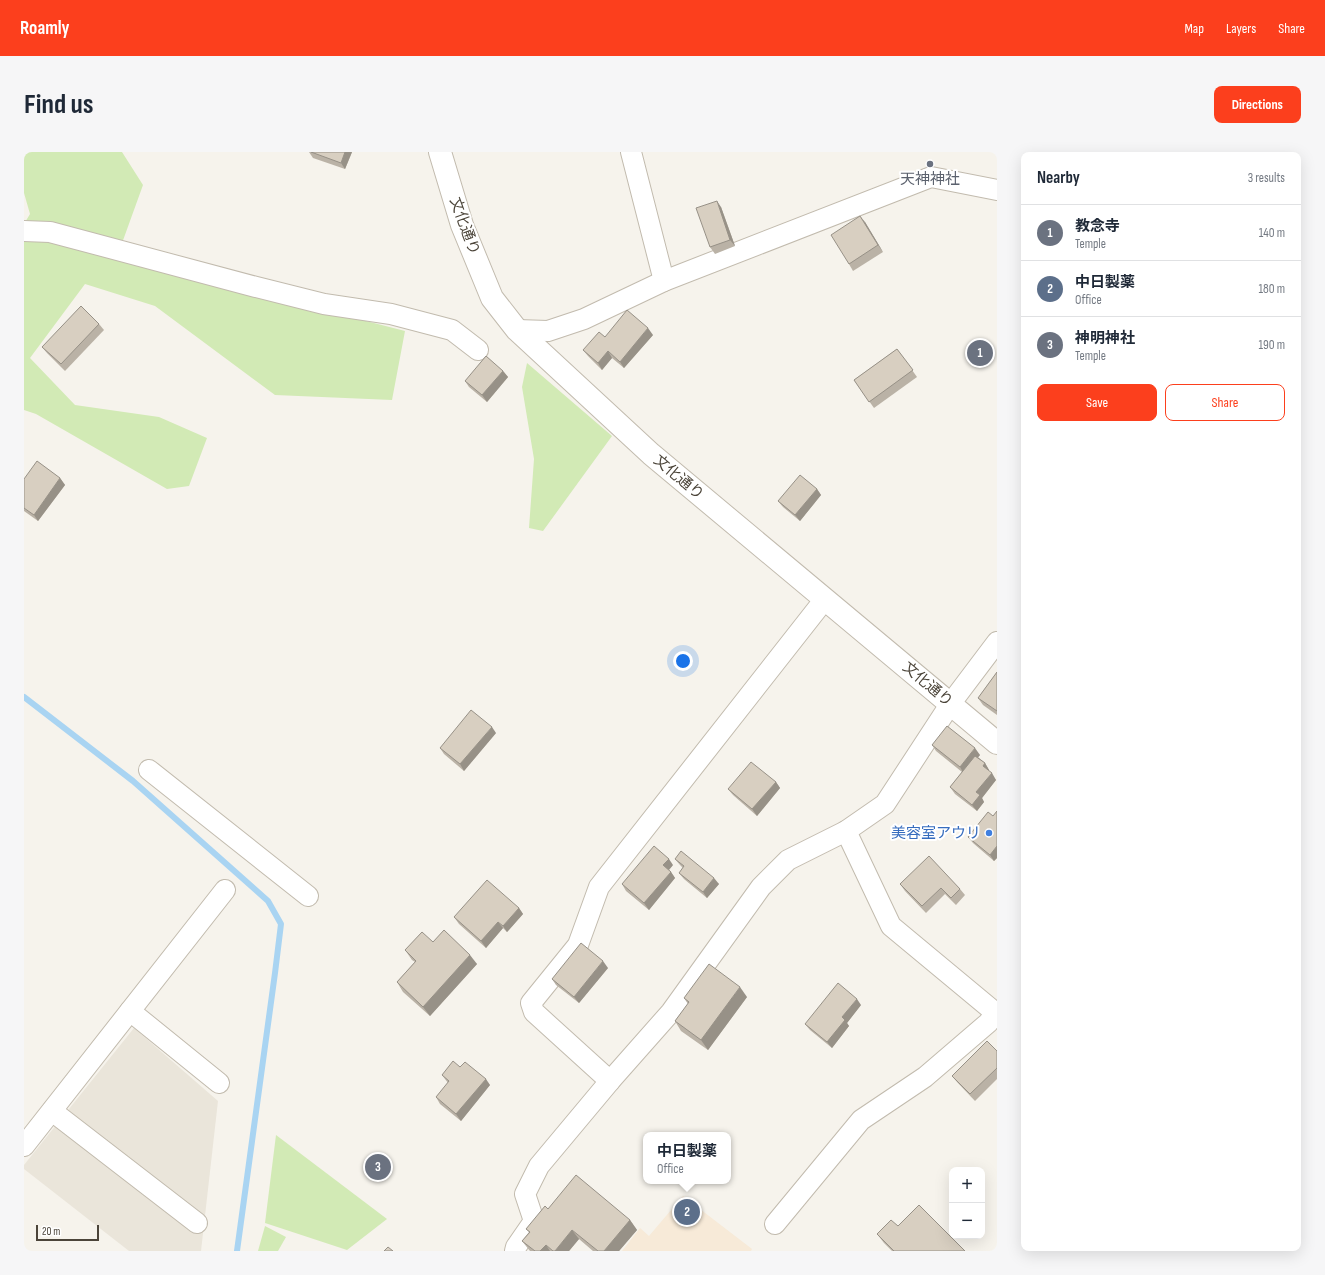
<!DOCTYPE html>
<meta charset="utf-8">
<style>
body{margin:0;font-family:"Sofia Sans Condensed","Noto Sans JP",sans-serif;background:#f6f6f7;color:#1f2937}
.controls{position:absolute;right:12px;bottom:12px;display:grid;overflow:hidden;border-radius:8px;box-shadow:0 4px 16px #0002}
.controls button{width:36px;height:36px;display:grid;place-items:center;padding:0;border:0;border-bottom:1px solid #e0e1e3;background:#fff;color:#1f2937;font:20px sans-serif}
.scale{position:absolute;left:12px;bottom:10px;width:63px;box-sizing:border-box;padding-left:4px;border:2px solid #4b4439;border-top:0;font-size:11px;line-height:14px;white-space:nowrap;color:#4b4439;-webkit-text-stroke:3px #fff;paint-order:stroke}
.you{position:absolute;left:659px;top:509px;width:14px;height:14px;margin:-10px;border:3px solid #fff;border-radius:50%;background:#1a73e8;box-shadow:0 0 0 6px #1a73e833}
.badge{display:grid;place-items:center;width:26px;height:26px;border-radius:50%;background:#fc3f1d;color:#fff;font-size:13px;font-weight:700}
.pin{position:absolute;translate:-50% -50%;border:2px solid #fff;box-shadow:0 1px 4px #0006}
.popup{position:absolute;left:619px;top:980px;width:88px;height:52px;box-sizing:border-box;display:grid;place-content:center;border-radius:8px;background:#fff;filter:drop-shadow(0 1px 3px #0005);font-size:13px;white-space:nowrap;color:#747a83}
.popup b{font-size:15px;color:#1f2937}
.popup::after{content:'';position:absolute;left:50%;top:100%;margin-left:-8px;border:8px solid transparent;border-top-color:#fff}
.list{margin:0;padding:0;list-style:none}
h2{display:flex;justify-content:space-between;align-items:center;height:52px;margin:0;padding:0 16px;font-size:17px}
h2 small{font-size:13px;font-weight:400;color:#747a83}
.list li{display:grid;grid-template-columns:26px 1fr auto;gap:12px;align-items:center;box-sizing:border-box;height:56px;padding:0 16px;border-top:1px solid #e0e1e3}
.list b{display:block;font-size:15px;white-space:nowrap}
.list p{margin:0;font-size:13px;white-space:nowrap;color:#747a83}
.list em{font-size:13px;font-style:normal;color:#747a83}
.actions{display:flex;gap:8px;padding:12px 16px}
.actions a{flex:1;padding:9px 0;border:1px solid #fc3f1d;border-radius:8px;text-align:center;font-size:14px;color:#fc3f1d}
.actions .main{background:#fc3f1d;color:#fff}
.map{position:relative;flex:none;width:973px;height:1099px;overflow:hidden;border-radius:8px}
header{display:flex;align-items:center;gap:24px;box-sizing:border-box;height:56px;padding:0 20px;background:#fc3f1d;color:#fff}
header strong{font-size:19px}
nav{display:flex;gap:22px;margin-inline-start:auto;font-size:14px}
.intro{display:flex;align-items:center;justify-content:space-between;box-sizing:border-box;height:96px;padding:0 24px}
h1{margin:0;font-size:28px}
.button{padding:10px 18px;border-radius:8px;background:#fc3f1d;color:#fff;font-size:14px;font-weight:700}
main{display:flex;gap:24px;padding:0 24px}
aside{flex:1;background:#fff;border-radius:8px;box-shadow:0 4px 16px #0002}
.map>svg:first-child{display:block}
.residential{fill:#eae5da}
.commercial{fill:#f7ead8}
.green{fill:#d2eab5}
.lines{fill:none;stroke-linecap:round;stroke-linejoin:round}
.stream{stroke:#a9d4f2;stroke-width:6}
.minor-casing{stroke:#c2bbae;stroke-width:22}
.tertiary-casing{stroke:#c2bbae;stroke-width:24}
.minor{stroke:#fff;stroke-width:20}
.tertiary{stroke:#fff;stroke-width:22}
.wall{fill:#bab2a6}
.shaded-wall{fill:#979187}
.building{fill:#d8cfc1;stroke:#979187}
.worship-dot{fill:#6b7280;stroke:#fff;stroke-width:1.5}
.shop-dot{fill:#3f7fe0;stroke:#fff;stroke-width:1.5}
.labels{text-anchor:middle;stroke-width:4;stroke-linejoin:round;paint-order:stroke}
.worship-label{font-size:15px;fill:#5b616d;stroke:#fff}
.street-label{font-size:15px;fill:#4b4439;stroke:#fff}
.shop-label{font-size:15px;fill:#366cbe;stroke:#fff;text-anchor:end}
</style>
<header>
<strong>Roamly</strong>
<nav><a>Map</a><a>Layers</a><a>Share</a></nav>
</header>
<div class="intro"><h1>Find us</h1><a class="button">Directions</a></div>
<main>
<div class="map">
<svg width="973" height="1099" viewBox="0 0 973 1099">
<rect width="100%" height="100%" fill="#f6f3ec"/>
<path class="residential" d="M110 876 194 949 177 1099H105L0 1017V1013Z"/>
<path class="commercial" d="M659 1044 728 1097 727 1099H598L616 1076 625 1084Z"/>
<g class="green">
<path d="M0 0H98L119 33 93 105 381 179 368 248 251 243 131 154 61 132 6 206 51 253 135 265 183 286 165 334 143 337 12 262 0 258V72L6 62 0 41Z"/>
<path d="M503 211 588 284 519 379 505 376 510 307 498 235Z"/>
<path d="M252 983 363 1067 323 1098 241 1071Z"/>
<path d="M241 1074 262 1085 254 1099H234Z"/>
</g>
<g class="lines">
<path class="stream" d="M0 545 109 629 244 749 257 772 251 821 213 1099"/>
<g class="minor-casing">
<g id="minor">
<path d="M607 0 640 129"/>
<path d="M0 79 26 80 232 135 300 152 367 162 428 178 454 198"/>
<path d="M493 178 524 179 560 167 640 129 907 25 973 38"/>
<path d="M125 618 284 744"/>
<path d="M822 679 867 774 973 862"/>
<path d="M106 859 195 931"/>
<path d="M586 929 510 860 507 851 554 793 575 735 801 447"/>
<path d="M28 959 173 1071"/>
<path d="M0 994 201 738"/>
<path d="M751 1072 837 968 901 925 964 871 972 861"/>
<path d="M491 1099 492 1095 510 1069 501 1042 515 1014 586 929 647 860 737 735 764 708 822 679 861 652 927 551 973 490"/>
</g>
</g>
<g class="tertiary-casing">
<path id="tertiary" d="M416 0 438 73 468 146 493 178 627 302 973 591"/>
</g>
<use href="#minor" class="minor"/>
<use href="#tertiary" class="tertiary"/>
</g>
<g class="wall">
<path d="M285 0H328L321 17 289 6Z"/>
<path d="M697 55 711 94 691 102 686 95Z"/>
<path d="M841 70 859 100 829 119 825 112Z"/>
<path d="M75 172 80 178 41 219 23 201 18 195Z"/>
<path d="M629 183 600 216 588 206 578 218 564 204 559 198 581 185Z"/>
<path d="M873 197 893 225 850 256 830 228Z"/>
<path d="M479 219 484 225 463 250 445 235 441 229Z"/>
<path d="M36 326 41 333 14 369 0 359V327Z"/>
<path d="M793 337 797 343 776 369 759 355 754 349Z"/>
<path d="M973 520V563L959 553 954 546Z"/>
<path d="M472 581 440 619 420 602 416 596Z"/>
<path d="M908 593 956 603 954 605 961 611 965 618 964 619 972 628 958 646 960 650 953 659 931 642 926 635 938 620 912 599Z"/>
<path d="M752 630 756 636 733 664 709 643 704 637Z"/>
<path d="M973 659V706L970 709 949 691 944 685 969 664Z"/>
<path d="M651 707 695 732 683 746 660 727 655 721 659 716 656 713Z"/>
<path d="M649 713 645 718 647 720 651 726 625 758 602 739 598 732Z"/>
<path d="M876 732 936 737 941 743 932 753 921 742 902 761 881 739Z"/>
<path d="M495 756 499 762 483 780 479 776 462 796 435 772 430 765Z"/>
<path d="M409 790 453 812 406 864 379 840 373 830 391 810 388 808 381 798Z"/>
<path d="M584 816 555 851 532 833 528 827Z"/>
<path d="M723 845 684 898 657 879 651 869 664 852 660 846Z"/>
<path d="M837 853 823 871 825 874 808 896 786 878 781 872Z"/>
<path d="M973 899V927L951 949 933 930 928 924Z"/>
<path d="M436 915 466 933 437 969 416 952 412 945 424 931 418 923Z"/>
<path d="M895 1053 941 1099H868L860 1091 853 1082 874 1074Z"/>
<path d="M524 1057 606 1068 613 1078 595 1099H569L555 1087 545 1099H506L498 1089 505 1080 502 1077Z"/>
</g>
<g class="shaded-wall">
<path d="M321 0H328L321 17 317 11Z"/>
<path d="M693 49 697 55 711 94 706 88Z"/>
<path d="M836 64 841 70 859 100 854 93Z"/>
<path d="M624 176 629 183 600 216 596 210Z"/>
<path d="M584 199 588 206 578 218 574 211Z"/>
<path d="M479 219 484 225 463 250 458 243Z"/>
<path d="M36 326 41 333 14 369 10 363Z"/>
<path d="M793 337 797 343 776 369 771 363Z"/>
<path d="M468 575 472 581 440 619 436 612Z"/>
<path d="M951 596 956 603 940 622 936 615Z"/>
<path d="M961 611 965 618 963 620 959 614Z"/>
<path d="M968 621 972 628 958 646 960 650 953 659 948 653 952 640Z"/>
<path d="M752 630 756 636 733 664 728 657Z"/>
<path d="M973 694V706L970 709 966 703Z"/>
<path d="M645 707 649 713 643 720 639 713Z"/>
<path d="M647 720 651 726 625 758 620 751Z"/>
<path d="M690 726 695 732 683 746 679 740Z"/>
<path d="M495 756 499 762 483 780 479 774Z"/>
<path d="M474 770 479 776 462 796 457 789Z"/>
<path d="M446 803 453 812 406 864 399 855Z"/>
<path d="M579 809 584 816 555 851 550 845Z"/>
<path d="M716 835 723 845 684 898 677 888Z"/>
<path d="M833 847 837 853 823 871 825 874 808 896 803 890 818 865Z"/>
<path d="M462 927 466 933 437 969 432 962Z"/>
<path d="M606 1068 613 1078 595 1099H580Z"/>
<path d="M548 1078 555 1087 545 1099H531Z"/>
<path d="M522 1093 526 1099H516Z"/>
</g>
<g class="building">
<path d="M287 0H321L317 11Z"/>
<path d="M693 49 706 88 686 95 672 56Z"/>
<path d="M836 64 854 93 825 112 807 83Z"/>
<path d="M57 154 75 172 37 212 18 195Z"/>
<path d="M603 158 624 176 596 210 584 199 574 211 559 198 575 180 581 185Z"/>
<path d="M873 197 889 218 845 250 830 228Z"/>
<path d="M462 204 479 219 458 243 441 229Z"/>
<path d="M13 309 36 326 10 363 0 356V327Z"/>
<path d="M776 323 793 337 771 363 754 349Z"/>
<path d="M973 520V559L954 546Z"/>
<path d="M447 558 468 575 436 612 416 596Z"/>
<path d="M923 574 951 596 936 615 908 593Z"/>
<path d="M951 604 961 611 959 614 968 621 952 640 956 643 948 653 926 635Z"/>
<path d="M727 610 752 630 728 657 704 637Z"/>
<path d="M973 659V694L966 703 944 685 964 660 969 664Z"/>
<path d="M630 694 645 707 639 713 647 720 620 751 598 732Z"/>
<path d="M657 699 690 726 679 740 655 721 660 714 651 707Z"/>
<path d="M905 704 936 737 927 746 917 736 898 754 876 732Z"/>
<path d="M463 728 495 756 479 774 474 770 457 789 430 765Z"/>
<path d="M420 778 446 803 399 855 373 830 392 809 381 798 398 780 409 790Z"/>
<path d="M557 791 579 809 550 845 528 827Z"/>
<path d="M685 812 716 835 677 888 651 869 665 850 660 846Z"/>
<path d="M814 831 833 847 818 865 821 868 803 890 781 872Z"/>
<path d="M963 889 973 899V916L946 942 928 924Z"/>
<path d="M429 909 436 915 441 910 462 927 432 962 412 945 425 929 418 923Z"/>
<path d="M552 1023 606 1068 580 1099H574L548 1078 531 1099H529L522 1093 516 1099H511L498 1089 506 1080 502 1077 521 1054 524 1057Z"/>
<path d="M895 1053 941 1099H870L853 1082 867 1068 874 1074Z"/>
<path d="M364 1095 369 1099H360Z"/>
</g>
<circle class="worship-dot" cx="906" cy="12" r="4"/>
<circle class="shop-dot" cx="965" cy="681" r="4"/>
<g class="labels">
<g class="worship-label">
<text x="906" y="32">天神神社</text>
</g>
<g class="street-label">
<text transform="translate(441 74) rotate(70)" y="5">文化通り</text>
<text transform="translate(655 325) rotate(40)" y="5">文化通り</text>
<text transform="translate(904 532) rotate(40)" y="5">文化通り</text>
</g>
<g class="shop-label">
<text x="957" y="686">美容室アウリ</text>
</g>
</g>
</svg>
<div class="controls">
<button>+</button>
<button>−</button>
</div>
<div class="scale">20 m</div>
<div class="you"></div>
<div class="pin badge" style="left:956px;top:201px;background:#6b7280">1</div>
<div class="pin badge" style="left:663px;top:1060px;background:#5c6f8a">2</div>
<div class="popup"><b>中日製薬</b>Office</div>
<div class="pin badge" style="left:354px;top:1015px;background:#6b7280">3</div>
</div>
<aside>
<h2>Nearby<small>3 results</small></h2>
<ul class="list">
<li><span class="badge" style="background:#6b7280">1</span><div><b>教念寺</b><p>Temple</p></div><em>140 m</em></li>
<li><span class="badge" style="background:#5c6f8a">2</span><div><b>中日製薬</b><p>Office</p></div><em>180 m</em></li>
<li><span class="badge" style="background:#6b7280">3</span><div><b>神明神社</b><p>Temple</p></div><em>190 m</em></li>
</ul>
<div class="actions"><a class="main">Save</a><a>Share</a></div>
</aside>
</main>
